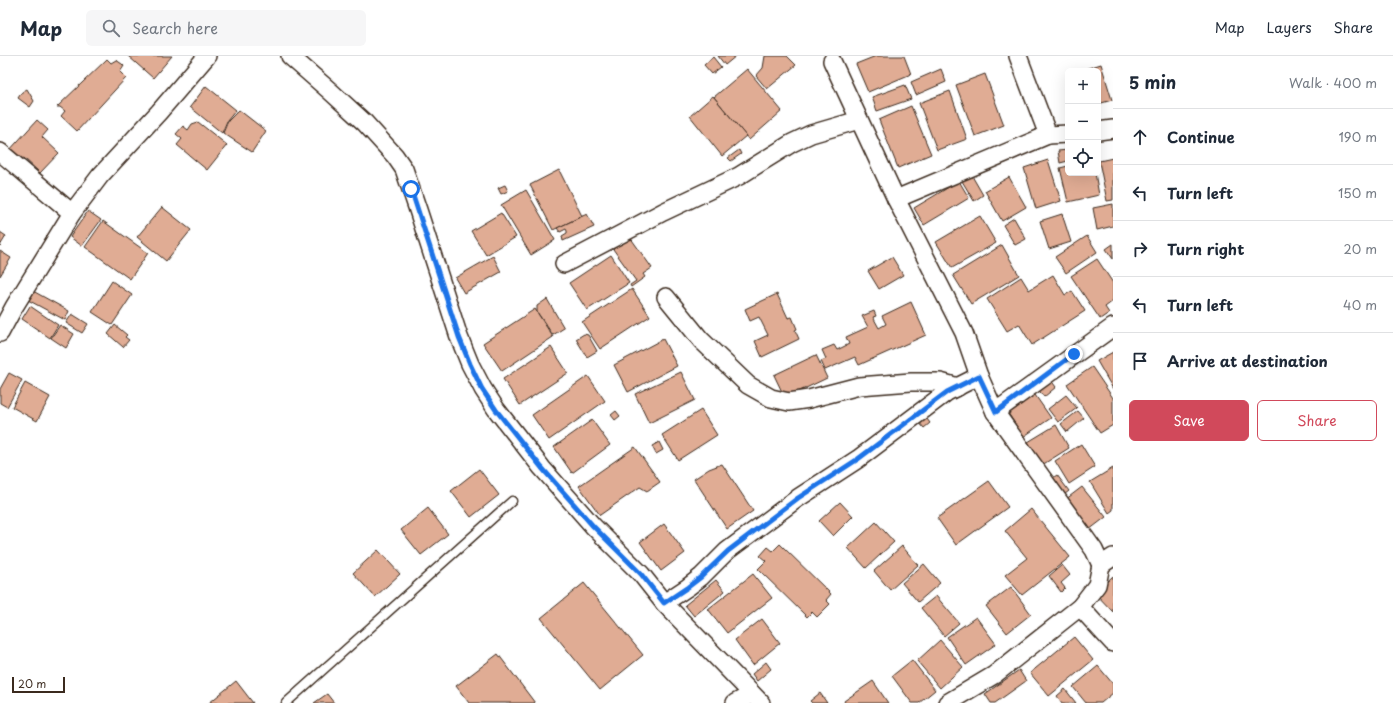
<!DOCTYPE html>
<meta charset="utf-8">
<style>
body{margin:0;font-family:"Playpen Sans",sans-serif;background:#f6f6f7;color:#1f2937}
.controls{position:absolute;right:12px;top:12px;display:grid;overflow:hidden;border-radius:6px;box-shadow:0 4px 16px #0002}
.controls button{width:36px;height:36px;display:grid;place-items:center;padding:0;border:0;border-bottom:1px solid #e0e1e3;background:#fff;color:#1f2937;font:20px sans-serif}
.scale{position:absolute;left:12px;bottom:10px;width:53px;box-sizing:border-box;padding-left:4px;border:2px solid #3b2a1e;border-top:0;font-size:11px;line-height:14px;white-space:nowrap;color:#3b2a1e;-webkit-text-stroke:3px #fff;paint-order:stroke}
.stop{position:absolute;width:12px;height:12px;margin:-9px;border:3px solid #1a73e8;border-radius:50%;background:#fff}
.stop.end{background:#1a73e8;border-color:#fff;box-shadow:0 1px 4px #0008}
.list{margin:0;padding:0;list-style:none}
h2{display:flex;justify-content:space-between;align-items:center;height:52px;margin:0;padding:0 16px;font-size:17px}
h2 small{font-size:13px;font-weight:400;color:#747a83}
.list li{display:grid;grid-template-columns:26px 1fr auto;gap:12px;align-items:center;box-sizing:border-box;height:56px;padding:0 16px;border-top:1px solid #e0e1e3}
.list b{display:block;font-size:15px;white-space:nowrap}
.list em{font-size:13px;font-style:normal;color:#747a83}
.actions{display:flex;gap:8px;padding:12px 16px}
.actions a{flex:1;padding:9px 0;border:1px solid #d1495b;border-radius:6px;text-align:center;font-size:14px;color:#d1495b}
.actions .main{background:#d1495b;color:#fff}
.icon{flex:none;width:22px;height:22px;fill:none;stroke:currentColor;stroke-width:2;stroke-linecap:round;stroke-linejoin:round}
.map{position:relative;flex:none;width:1113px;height:647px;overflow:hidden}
header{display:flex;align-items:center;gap:24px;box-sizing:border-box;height:56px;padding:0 20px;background:#fff;border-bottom:1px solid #e0e1e3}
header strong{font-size:19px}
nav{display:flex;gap:22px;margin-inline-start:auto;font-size:14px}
.search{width:280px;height:36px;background:#f6f6f7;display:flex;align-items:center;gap:10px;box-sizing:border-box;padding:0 14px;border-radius:6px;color:#747a83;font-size:15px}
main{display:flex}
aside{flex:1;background:#fff}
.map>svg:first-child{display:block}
.building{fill:#e0ac94;stroke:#3b2a1e}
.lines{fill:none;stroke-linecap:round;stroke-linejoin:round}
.service-casing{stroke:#3b2a1e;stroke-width:11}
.minor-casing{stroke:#3b2a1e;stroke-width:20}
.service{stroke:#fff;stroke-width:8}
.minor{stroke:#fff;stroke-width:17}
.route{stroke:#1a73e8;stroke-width:5}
</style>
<header>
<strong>Map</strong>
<div class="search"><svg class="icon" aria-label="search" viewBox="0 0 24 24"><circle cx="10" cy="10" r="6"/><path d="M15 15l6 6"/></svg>Search here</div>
<nav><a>Map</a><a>Layers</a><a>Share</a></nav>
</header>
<main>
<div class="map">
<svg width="1113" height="647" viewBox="0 0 1113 647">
<rect width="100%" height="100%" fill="#fff"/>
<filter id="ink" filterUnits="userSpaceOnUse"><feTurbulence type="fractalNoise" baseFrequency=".025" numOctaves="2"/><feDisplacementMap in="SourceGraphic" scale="8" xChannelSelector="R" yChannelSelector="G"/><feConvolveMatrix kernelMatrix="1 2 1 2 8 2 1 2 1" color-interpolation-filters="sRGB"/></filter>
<g filter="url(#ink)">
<g class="building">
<path d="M128 0H172L153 22Z"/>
<path d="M718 0H736L725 9Z"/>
<path d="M765 0H787L796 9 767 33 756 20 763 12Z"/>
<path d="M876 0H904L911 18 868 36 856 8Z"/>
<path d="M713 1 721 11 712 18 704 9Z"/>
<path d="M107 3 111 7 116 4 122 8 124 10 120 16 126 22 77 75 61 60 65 55 60 51H57Z"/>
<path d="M1101 8 1112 44 1098 48V15H1079Z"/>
<path d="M747 13 782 55 749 84 714 41Z"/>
<path d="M941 13 946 26 916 39 911 26Z"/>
<path d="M985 18 1004 69 975 80 956 29Z"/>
<path d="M905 29 911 43 877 55 872 41Z"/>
<path d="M206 30 236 54 227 65 222 77 190 51Z"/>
<path d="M27 33 34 45 30 51 18 42 22 36Z"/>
<path d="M950 35 967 83 937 94 919 47Z"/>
<path d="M713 40 746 80 722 100 690 60Z"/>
<path d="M911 50 931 98 898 112 879 64Z"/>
<path d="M239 54 266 75 252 96 223 77 228 65Z"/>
<path d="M37 64 48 74 42 81 59 97 40 117 24 102 17 105 8 96Z"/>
<path d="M198 66 227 89 207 114 177 89 182 83 176 78 183 70 188 74 192 68Z"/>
<path d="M739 94 741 98 731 105 728 102Z"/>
<path d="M1068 94V105L1060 107 1058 95Z"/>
<path d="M1113 102V144L1107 145 1099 105Z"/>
<path d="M1048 104 1061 145 1036 153 1024 112Z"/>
<path d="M1068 110V117H1095L1099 139 1068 146 1060 112Z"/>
<path d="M559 114 582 160 553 174 530 129Z"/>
<path d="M972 120 983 139 974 145 962 125Z"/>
<path d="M1009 121 1026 151 1002 165 985 135Z"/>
<path d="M959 125 969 142 924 169 914 152Z"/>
<path d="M505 129 508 135 501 138 498 132Z"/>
<path d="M526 134 555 184 531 199 501 149Z"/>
<path d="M1113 148V170L1097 174 1093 152Z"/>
<path d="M162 151 191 174 166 205 137 181Z"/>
<path d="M88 155 101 164 82 190 70 181Z"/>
<path d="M501 157 516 181 486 199 471 175Z"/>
<path d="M587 158 594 171 563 185 562 180 567 177V175L566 173 560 176 557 172Z"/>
<path d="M1062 158 1071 186 1049 193 1040 165Z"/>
<path d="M980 160 996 187 952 212 936 186Z"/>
<path d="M1014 162 1026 183 1015 189 1003 169Z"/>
<path d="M103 165 148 197 130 223 85 191Z"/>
<path d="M0 176 6 180 0 190Z"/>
<path d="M1087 180 1097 196 1066 217 1055 201Z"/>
<path d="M630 181 652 212 643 218 645 221 631 231 630 229 636 225 613 193Z"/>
<path d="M1113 188V203L1106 193Z"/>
<path d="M1002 189 1019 219 971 248 953 219Z"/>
<path d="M0 195 11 202 0 220Z"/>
<path d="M611 199 629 227 587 254 569 227Z"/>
<path d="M493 200 501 216 464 237 455 222Z"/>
<path d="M892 201 903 219 879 233 868 215Z"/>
<path d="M1097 203 1113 227V245L1105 251 1109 257 1100 263 1071 220Z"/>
<path d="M1053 219 1065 239 1072 235 1085 255 1032 289 1019 268 1007 275 987 243 1021 221 1029 234Z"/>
<path d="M112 225 132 239 112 269 92 256Z"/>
<path d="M632 233 650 260 600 293 582 266Z"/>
<path d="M33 235 69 255 65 264 28 244Z"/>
<path d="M777 238 788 262 792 261 797 273 795 274 799 283 762 301 755 285 768 279 759 261 750 265 745 253Z"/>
<path d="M547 243 564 272 553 279 537 256V250Z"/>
<path d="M911 246 926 279 859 309 855 301 825 314 821 305 826 303 822 294 834 289 837 294 849 288 846 281 868 271 862 260 874 255 876 260 873 261 879 272 886 268 882 260Z"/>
<path d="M30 250 58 269 50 282 22 263Z"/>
<path d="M535 253 553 281 502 315 483 287Z"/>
<path d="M72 258 88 268 82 277 66 267Z"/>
<path d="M60 269 74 278 66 292 51 282Z"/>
<path d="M115 269 127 279 125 281 129 284 123 291 108 278Z"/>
<path d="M584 278 588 279 597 295 587 301 576 283Z"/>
<path d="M663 283 677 310 628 336 614 309Z"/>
<path d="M551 291 568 317 520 349 503 323Z"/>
<path d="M1113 296V333L1097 305Z"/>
<path d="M816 299 827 322 785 342 774 319Z"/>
<path d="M1092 311 1113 342V369L1100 377 1067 328Z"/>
<path d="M681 316 695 344 649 367 635 338Z"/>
<path d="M9 317 22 324 7 351 0 347V333Z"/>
<path d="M588 320 605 345 549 384 532 359Z"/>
<path d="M1050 323 1056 331 1044 341 1037 332Z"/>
<path d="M25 327 50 341 37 365 12 351Z"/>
<path d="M1035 339 1051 362 1023 381 1008 357Z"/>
<path d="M1066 339 1077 352 1058 366 1048 353Z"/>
<path d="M701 354 717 379 678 404 662 379Z"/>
<path d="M616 355 620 360 615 364 611 359Z"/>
<path d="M1078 355 1084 362 1067 376 1061 368Z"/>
<path d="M924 359 930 367 924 372 917 364Z"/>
<path d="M592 364 610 389 572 417 554 391Z"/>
<path d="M1056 369 1069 392 1042 409 1028 386Z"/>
<path d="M659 386 663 394 656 398 652 390Z"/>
<path d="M1081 388 1095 411 1069 428 1055 405Z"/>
<path d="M635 391 660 426 647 435 640 431 600 459 579 430Z"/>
<path d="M722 408 753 455 727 473 694 423 709 413Z"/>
<path d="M1113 412V454L1109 457 1090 426Z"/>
<path d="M479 413 499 439 471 461 451 435Z"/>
<path d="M1057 419 1069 435 1060 442 1047 426Z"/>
<path d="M989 425 1008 451 956 489 937 462Z"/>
<path d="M1082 431 1106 461 1085 477 1061 447Z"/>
<path d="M840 446 853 460 833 480 819 465Z"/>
<path d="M428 452 448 478 421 499 401 474Z"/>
<path d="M1031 453 1070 501 1022 539 1005 519 1027 502 1005 475Z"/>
<path d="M876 466 894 486 866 512 848 492Z"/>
<path d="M664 468 685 497 661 515 640 486Z"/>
<path d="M780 488 831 538 826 544 830 548 817 561 812 556 807 561 758 513 766 505 760 500 768 491 773 495Z"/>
<path d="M902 490 918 509 890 534 874 515Z"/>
<path d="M378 494 400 518 375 541 353 517Z"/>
<path d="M924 508 940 527 918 546 902 527Z"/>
<path d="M1062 509 1070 519 1061 527 1065 532 1061 536 1049 520Z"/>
<path d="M753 518 772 542 727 577 708 553Z"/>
<path d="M1113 520V556L1095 537Z"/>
<path d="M716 524 725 535 694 560 685 549Z"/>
<path d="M584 527 643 599 600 634 541 562Z"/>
<path d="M1011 531 1031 558 1007 577 986 550Z"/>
<path d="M936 540 959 567 944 580 921 552Z"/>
<path d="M976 561 996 588 966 609 947 581Z"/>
<path d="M762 563 780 587 753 609 735 584Z"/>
<path d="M1074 581 1093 604 1049 640 1030 617Z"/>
<path d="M940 584 963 611 940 632 917 605Z"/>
<path d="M498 598 535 647H469L456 630Z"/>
<path d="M912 604 935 634 919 647H912L892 620Z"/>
<path d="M766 606 771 613 757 625 752 618Z"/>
<path d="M1098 610 1113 628V637L1101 647H1086L1073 631Z"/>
<path d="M1019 614 1026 625 995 647H991L985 638Z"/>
<path d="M236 625 253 647H209Z"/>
<path d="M873 625 888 647H845L844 645Z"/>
<path d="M1065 633 1076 647H1062L1057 640Z"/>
<path d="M820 637 827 647H812L810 645Z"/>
<path d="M327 638 334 647H314Z"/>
</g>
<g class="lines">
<g class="service-casing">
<path id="service" d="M286 647 512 445"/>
</g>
<g class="minor-casing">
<g id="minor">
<path d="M290 0 330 35 365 67 395 100 404 113 418 154 459 281 470 308 483 333 496 353 542 412 593 470 641 518 664 547 761 647"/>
<path d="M1018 0 1048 79"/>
<path d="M832 5 896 143 964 277 979 320 995 356 1094 494 1101 509"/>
<path d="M1098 75 1113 73"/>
<path d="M0 96 72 157"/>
<path d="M896 143 1048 79 1068 78"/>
<path d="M564 208 663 156 739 120 792 87 811 78 859 64"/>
<path d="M666 241 701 284 748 329 771 342 789 346 809 343 859 330 911 326H940L958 331"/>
<path d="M0 277 14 251 72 157 100 120 159 56 207 0"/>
<path d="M995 356 1113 271"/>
<path d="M664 547 688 531 701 521 727 495 798 442 858 403 947 336 979 320"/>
<path d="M1080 551 1113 587"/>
<path d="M735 647 752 638"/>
<path d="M947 647 994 619 1080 551 1097 529 1101 509 1113 501"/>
</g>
</g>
<use href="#service" class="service"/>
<use href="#minor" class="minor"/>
</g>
</g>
<g class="lines" filter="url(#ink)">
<path class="route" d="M411 133 459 281 470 308 482 333 496 354 542 412 593 470 641 518 664 547 688 531 701 521 728 495 798 442 858 403 947 336 979 320 996 356 1074 298"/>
</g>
</svg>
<div class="controls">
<button>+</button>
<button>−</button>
<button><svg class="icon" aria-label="locate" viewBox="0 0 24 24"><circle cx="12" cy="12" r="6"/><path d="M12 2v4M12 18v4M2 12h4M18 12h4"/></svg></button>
</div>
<div class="scale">20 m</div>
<div class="stop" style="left:411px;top:133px"></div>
<div class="stop end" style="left:1074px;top:298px"></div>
</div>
<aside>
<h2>5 min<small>Walk · 400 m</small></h2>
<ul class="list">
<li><svg class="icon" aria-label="ahead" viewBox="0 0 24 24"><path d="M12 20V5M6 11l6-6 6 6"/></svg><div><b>Continue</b></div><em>190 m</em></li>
<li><svg class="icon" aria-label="left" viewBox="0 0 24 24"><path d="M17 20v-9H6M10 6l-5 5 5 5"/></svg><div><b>Turn left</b></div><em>150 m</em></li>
<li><svg class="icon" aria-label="right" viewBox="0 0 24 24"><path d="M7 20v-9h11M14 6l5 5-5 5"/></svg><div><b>Turn right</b></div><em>20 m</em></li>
<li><svg class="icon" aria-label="left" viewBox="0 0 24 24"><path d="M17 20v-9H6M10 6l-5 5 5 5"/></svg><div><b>Turn left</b></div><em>40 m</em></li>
<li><svg class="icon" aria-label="arrive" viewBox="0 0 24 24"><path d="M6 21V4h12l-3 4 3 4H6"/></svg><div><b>Arrive at destination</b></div></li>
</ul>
<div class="actions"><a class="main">Save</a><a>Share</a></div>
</aside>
</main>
